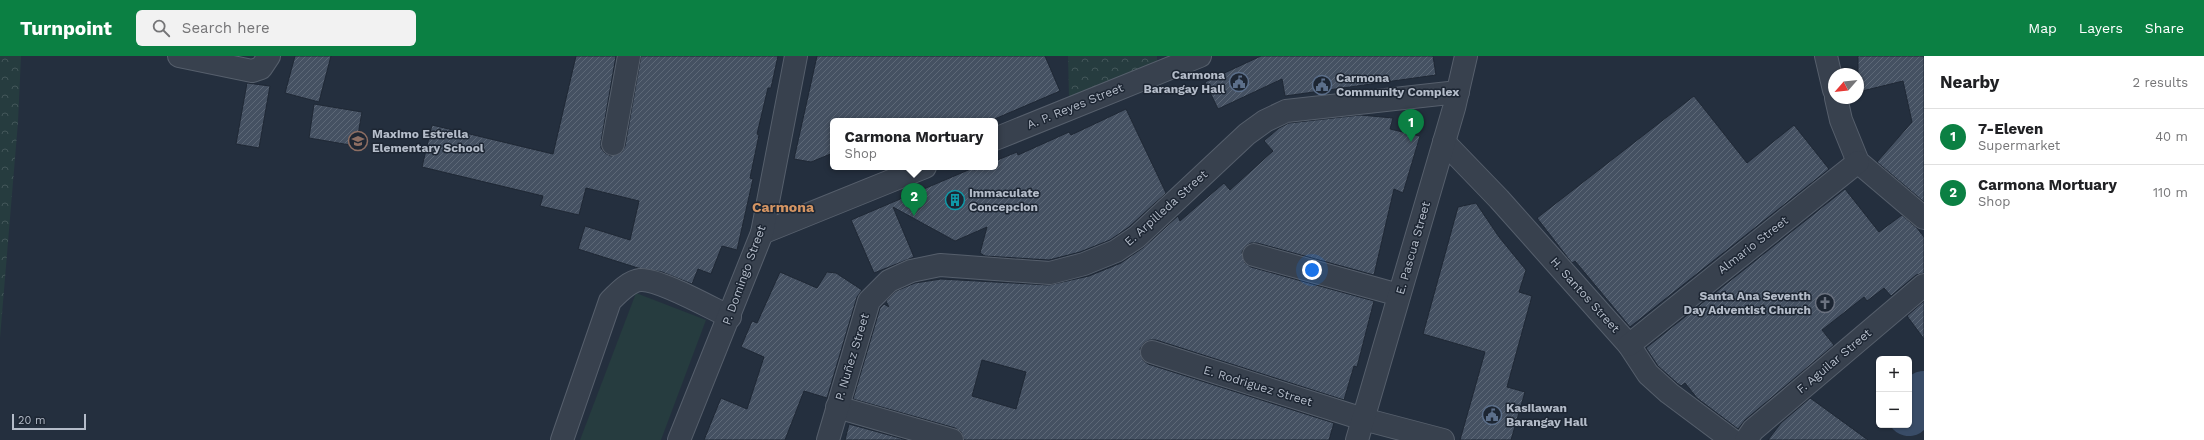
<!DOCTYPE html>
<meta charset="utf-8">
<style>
body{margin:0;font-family:"Work Sans",sans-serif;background:#f2f2f2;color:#202124}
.controls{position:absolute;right:12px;bottom:12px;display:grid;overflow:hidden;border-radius:6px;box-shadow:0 1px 3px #0004}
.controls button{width:36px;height:36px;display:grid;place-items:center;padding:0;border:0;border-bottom:1px solid #e0e0e0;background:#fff;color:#202124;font:20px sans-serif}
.compass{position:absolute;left:1828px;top:12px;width:36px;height:36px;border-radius:50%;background:#fff;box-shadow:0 1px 3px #0004;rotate:242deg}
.scale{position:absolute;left:12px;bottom:10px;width:74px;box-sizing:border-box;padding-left:4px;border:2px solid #b4bcc9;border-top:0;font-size:11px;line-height:14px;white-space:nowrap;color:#b4bcc9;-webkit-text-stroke:3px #1d2633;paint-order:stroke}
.you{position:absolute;left:1312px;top:214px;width:14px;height:14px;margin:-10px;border:3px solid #fff;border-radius:50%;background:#1a73e8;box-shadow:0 0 0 6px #1a73e833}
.badge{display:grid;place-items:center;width:26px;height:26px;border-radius:50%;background:#0b8043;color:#fff;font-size:13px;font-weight:700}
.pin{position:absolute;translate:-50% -33px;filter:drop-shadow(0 1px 2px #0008)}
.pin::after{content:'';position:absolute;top:21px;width:14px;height:12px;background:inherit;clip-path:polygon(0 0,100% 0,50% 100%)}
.popup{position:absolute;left:830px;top:62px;width:168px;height:52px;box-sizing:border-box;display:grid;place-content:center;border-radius:6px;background:#fff;filter:drop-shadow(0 1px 3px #0005);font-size:13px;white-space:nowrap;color:#757577}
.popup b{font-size:15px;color:#202124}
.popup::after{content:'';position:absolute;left:50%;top:100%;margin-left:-8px;border:8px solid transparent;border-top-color:#fff}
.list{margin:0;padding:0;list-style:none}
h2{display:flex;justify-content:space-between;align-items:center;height:52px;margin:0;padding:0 16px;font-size:17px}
h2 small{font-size:13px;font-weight:400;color:#757577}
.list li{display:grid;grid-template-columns:26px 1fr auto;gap:12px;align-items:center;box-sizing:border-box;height:56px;padding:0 16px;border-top:1px solid #e0e0e0}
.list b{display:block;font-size:15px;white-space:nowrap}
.list p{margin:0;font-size:13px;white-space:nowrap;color:#757577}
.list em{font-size:13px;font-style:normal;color:#757577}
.icon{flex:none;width:22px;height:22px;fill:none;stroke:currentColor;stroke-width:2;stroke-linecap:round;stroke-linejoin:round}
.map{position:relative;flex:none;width:1924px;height:384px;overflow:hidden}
header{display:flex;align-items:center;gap:24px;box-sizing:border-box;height:56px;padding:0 20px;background:#0b8043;color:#fff}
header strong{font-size:19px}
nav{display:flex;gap:22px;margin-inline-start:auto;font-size:14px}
.search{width:280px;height:36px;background:#f2f2f2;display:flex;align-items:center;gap:10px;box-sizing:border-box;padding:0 14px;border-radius:6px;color:#757577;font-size:15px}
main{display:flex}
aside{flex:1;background:#fff}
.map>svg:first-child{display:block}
.green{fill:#263c3f}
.park{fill:url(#park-crowns)}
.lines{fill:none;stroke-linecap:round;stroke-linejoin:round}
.river{stroke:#394c67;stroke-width:44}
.building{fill:url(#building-hatch);stroke:#1f2835;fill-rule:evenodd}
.minor-casing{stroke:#565f6c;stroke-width:24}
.minor{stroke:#38414e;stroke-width:22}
.labels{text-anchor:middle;stroke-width:3;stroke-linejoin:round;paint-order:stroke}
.poi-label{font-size:12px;font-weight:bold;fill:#b4bcc9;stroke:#1d2633;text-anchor:start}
.street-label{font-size:12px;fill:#b4bcc9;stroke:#1d2633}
.quarter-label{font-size:14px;font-weight:bold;fill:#d59563;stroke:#1d2633}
</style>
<header>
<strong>Turnpoint</strong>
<div class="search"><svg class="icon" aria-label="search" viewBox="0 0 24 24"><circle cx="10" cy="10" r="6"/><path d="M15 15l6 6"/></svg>Search here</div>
<nav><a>Map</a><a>Layers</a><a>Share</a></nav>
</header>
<main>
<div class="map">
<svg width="1924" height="384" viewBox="0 0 1924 384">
<defs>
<pattern id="park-crowns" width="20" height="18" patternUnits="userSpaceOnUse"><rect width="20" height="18" fill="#263c3f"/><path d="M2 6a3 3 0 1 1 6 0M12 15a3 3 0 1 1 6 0" fill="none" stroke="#435659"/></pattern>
<pattern id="building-hatch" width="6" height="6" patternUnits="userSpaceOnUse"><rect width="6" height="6" fill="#455162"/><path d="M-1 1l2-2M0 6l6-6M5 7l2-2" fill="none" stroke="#5d6877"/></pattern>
</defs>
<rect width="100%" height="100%" fill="#242f3e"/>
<path class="green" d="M636 237 706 264 661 384H580Z"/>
<g class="park">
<path d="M0 0H21L18 66 0 282Z"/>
<path d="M1068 0H1157V9L1069 41Z"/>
</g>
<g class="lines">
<path class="river" d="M1909 358 1924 337"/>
</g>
<g class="building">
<path d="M295 0H331L319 46 285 37Z"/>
<path d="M576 0H616L601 86V92L605 97 611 100 622 96 625 90 641 0H778L771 32H768L757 78 759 79 750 122 753 123 737 194 722 190 711 218 698 213 692 228 662 216 638 212 578 193 585 170 630 184 639 145 586 132 579 159 540 150 543 140 422 111 432 69 553 98Z"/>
<path d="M817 0H1045L1060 35 990 65H833V97L811 106 794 103Z"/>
<path d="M1261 0H1433L1436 19 1285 40 1282 23 1218 53 1205 26Z"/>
<path d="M1858 0H1924V146L1877 106 1912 66 1903 25 1858 36Z"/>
<path d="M247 27 270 30 259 92 236 88Z"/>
<path d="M1694 40 1747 107 1794 69 1829 113 1630 271 1575 205 1572 207 1568 202 1537 162Z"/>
<path d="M314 48 362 56 356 90 309 82Z"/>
<path d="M1126 53 1166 137 1129 171 1110 184 1080 196 1049 204 985 200 980 197 987 171 955 185 893 151 914 201 874 217 851 164 973 112 974 114 981 111H995V105L1017 96 1018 99 1069 76 1071 79Z"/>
<path d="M1360 59 1393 62 1390 73 1420 80 1403 137 1394 133 1374 219 1257 187H1251L1246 190 1242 196 1245 207 1251 211 1374 245 1357 311 1354 310 1344 344 1156 284H1150L1144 287 1140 293 1143 304 1148 308 1334 367 1329 384H964L961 376 955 372 853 343 880 252 884 248 889 251 886 245 896 235 915 227 941 223 1049 229 1089 220 1121 207 1144 191 1178 160 1180 165 1224 127 1230 134 1273 95 1264 85 1279 72 1289 67ZM982 304 1026 316 1016 353 972 340Z"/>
<path d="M1845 133 1879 176 1902 159 1917 172 1924 181V217L1916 219 1891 240 1884 232 1867 245 1864 241 1822 274 1834 289 1745 364 1738 373 1697 342 1685 327 1681 330 1677 327 1658 310 1646 292Z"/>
<path d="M1476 147 1499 181 1526 214 1519 236 1532 240 1507 331 1525 336 1511 384H1460L1485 296 1423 278 1458 151Z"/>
<path d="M780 216 817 232 827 216 836 217 862 234 857 241 827 342 804 335 785 384H704L721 342 747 353 764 301 741 291 752 265 757 267Z"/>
<path d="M1924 245V283L1907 260Z"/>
<path d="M1810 342 1813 344 1868 384H1768L1781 367Z"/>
<path d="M849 368 907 384H845Z"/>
</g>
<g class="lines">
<g class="minor-casing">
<g id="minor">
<path d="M179 0 252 15 261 12 269 0"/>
<path d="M1826 0 1834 34"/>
<path d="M1836 42 1841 64 1858 106 1924 162"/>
<path d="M995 83 1200 0"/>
<path d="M1444 86 1499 143 1629 289 1648 318 1669 337 1732 384"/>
<path d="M613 88 629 0"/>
<path d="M762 177 925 111"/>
<path d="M1254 199 1399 239"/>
<path d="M1629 289 1858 106"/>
<path d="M1152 296 1363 363 1443 384"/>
<path d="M837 351 952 384"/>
<path d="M562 384 610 245C617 238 629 225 640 224 658 222 711 252 730 261"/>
<path d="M679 384 762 177 796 0"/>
<path d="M828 384 869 245 889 225 911 215 940 209 1050 217 1084 208 1116 195 1137 181 1247 78 1265 65 1286 55 1458 36"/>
<path d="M1357 384 1454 52 1466 0"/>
<path d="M1746 384 1753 374 1924 229"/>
</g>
</g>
<use href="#minor" class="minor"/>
</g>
<defs>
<g id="civic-ring" transform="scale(1)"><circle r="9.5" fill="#1d2633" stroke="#5c6f8a" stroke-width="1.5"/><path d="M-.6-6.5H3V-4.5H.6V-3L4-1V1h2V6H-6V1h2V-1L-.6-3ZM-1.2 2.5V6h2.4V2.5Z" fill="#5c6f8a"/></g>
<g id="school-ring" transform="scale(1)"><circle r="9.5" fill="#1d2633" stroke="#8d6e63" stroke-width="1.5"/><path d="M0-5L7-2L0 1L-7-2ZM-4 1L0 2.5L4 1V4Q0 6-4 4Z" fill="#8d6e63"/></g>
<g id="building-ring" transform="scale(1)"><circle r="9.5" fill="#1d2633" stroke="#0f9aa8" stroke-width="1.5"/><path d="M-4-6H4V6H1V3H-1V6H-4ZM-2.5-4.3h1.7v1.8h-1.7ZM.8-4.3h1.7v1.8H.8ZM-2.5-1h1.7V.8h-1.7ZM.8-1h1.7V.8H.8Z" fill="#0f9aa8"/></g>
<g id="church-ring" transform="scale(1)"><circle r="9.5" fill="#1d2633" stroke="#6b7280" stroke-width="1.5"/><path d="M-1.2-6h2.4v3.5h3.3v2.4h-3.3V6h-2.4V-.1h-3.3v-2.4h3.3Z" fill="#6b7280"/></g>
</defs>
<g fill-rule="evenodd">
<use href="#civic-ring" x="1239" y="26"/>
<use href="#civic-ring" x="1322" y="29"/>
<use href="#school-ring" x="358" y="85"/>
<use href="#building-ring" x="955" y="144"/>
<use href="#church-ring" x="1825" y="247"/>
<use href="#civic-ring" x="1492" y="359"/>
</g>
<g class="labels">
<g class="poi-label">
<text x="1225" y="23" text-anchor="end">Carmona<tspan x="1225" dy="14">Barangay Hall</tspan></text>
<text x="1336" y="26">Carmona<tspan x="1336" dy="14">Community Complex</tspan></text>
<text x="372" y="82">Maximo Estrella<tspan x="372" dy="14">Elementary School</tspan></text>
<text x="969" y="141">Immaculate<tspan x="969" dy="14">Concepcion</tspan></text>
<text x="1811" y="244" text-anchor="end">Santa Ana Seventh<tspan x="1811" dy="14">Day Adventist Church</tspan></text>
<text x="1506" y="356">Kasilawan<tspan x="1506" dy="14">Barangay Hall</tspan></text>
</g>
<g class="street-label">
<text transform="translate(1075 50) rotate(-22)" y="4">A. P. Reyes Street</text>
<text transform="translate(1166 152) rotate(-42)" y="4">E. Arpilleda Street</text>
<text transform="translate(1753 189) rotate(-38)" y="4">Almario Street</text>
<text transform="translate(1413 192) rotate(-74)" y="4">E. Pascua Street</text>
<text transform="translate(744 219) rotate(-70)" y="4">P. Domingo Street</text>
<text transform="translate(1585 239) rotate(48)" y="4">H. Santos Street</text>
<text transform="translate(852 301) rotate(-73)" y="4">P. Nuñez Street</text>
<text transform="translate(1834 305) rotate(-40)" y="4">F. Aguilar Street</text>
<text transform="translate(1258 330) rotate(17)" y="4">E. Rodriguez Street</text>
</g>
<g class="quarter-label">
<text x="783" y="156">Carmona</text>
</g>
</g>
</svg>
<div class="controls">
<button>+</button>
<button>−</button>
</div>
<svg class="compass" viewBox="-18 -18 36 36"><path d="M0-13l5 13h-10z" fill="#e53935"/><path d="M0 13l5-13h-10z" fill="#757577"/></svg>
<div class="scale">20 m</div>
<div class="you"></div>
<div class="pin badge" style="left:1411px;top:86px">1</div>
<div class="pin badge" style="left:914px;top:160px">2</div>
<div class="popup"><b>Carmona Mortuary</b>Shop</div>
</div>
<aside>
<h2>Nearby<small>2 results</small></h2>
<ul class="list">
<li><span class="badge">1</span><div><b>7-Eleven</b><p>Supermarket</p></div><em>40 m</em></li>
<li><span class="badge">2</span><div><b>Carmona Mortuary</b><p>Shop</p></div><em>110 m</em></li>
</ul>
</aside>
</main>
